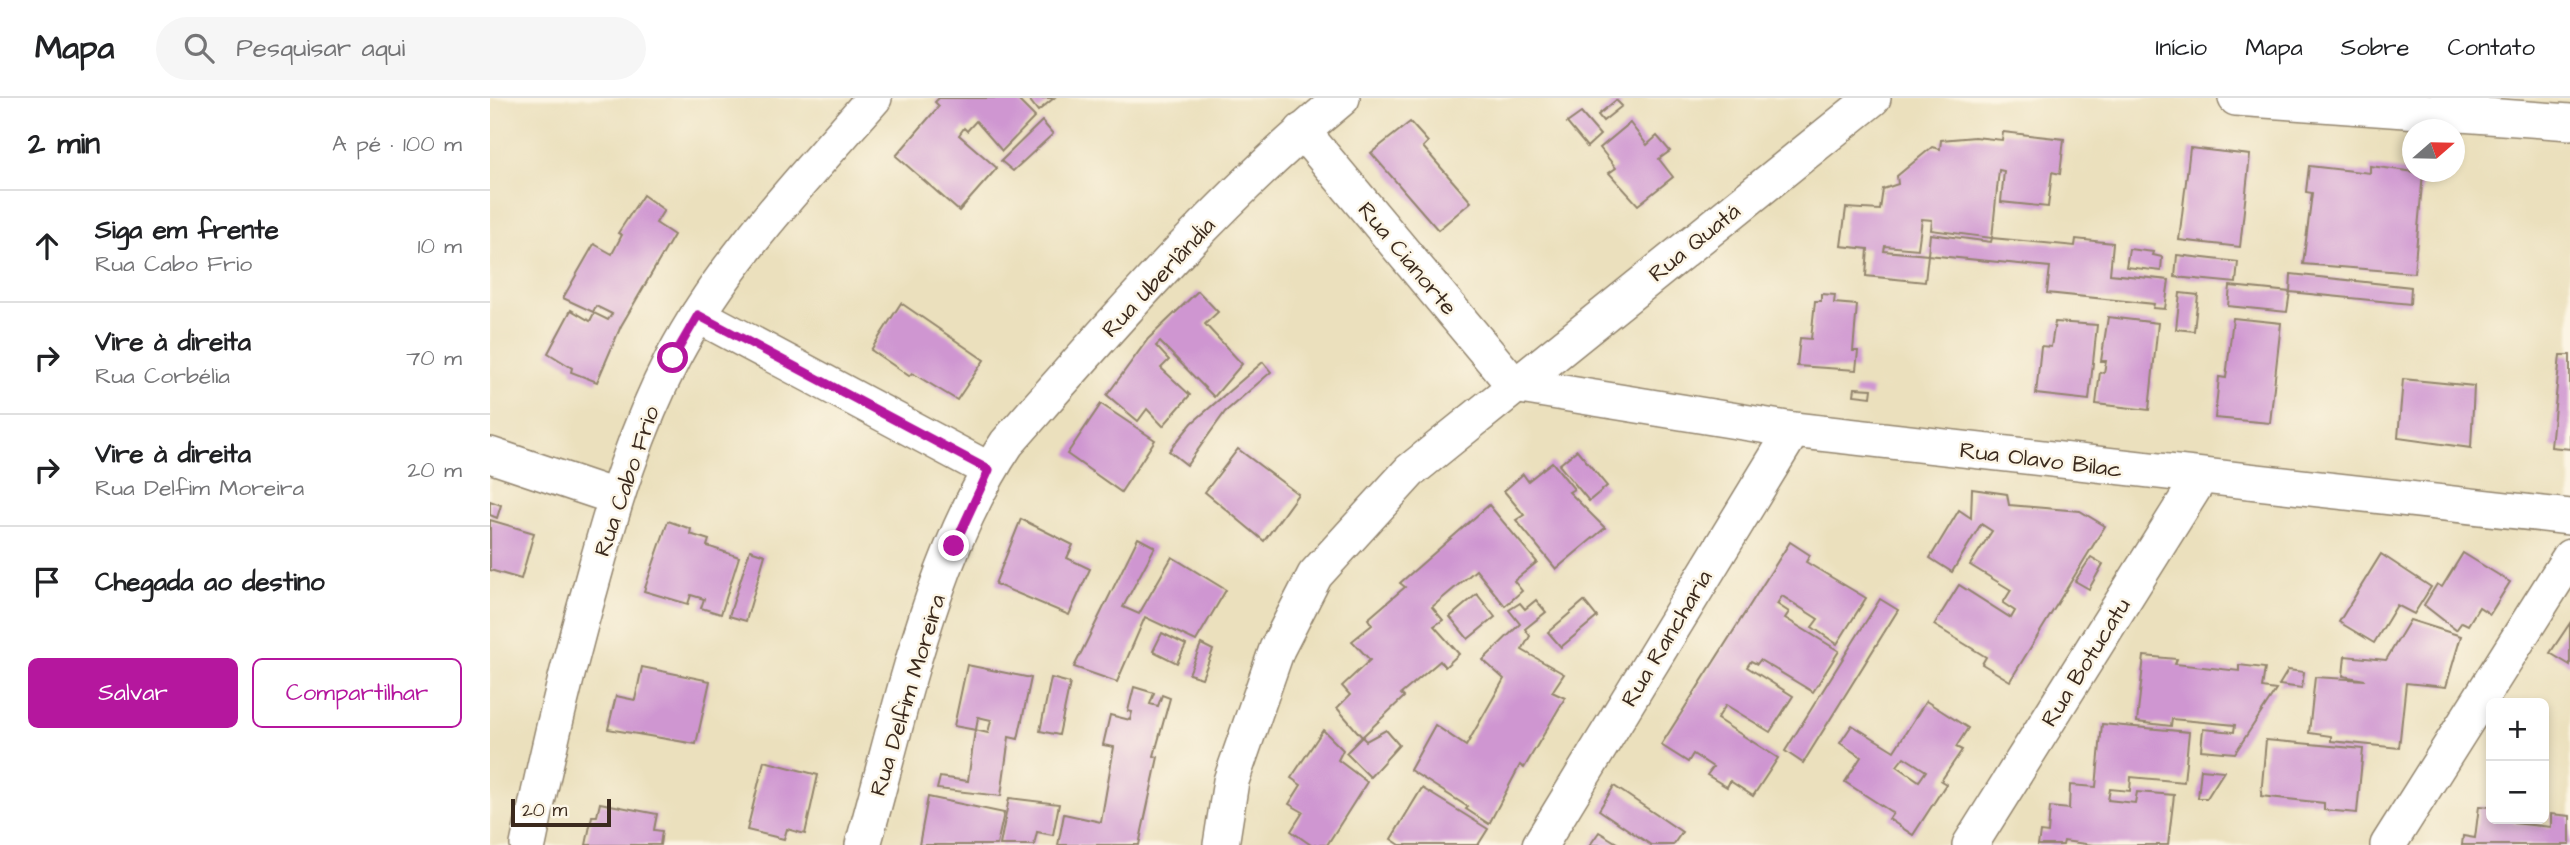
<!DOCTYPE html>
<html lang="pt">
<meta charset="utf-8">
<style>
body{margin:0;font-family:"Architects Daughter",sans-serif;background:#f6f6f6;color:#202124}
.controls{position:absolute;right:21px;bottom:21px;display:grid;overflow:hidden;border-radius:10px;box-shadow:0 4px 10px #0003}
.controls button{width:63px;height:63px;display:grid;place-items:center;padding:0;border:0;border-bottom:2px solid #e0e0e0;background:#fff;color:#202124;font:35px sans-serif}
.compass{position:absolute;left:1912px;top:21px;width:63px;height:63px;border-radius:50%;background:#fff;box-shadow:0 4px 10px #0003;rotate:70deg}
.scale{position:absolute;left:21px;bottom:18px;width:100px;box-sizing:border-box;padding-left:7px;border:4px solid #3b2a1e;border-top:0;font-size:19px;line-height:24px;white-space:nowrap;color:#3b2a1e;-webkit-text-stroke:5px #fcf5e5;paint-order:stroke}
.stop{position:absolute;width:21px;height:21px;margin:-16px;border:5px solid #b5179e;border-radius:50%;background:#fff}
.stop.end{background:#b5179e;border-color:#fff;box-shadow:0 2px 7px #0008}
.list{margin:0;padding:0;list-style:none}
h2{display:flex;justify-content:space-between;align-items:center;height:91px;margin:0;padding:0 28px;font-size:30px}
h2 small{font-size:23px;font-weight:400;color:#757577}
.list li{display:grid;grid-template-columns:46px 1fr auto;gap:21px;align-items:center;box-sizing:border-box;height:112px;padding:0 28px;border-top:2px solid #e0e0e0}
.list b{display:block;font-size:26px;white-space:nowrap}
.list p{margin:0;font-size:23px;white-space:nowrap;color:#757577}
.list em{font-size:23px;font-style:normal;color:#757577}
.actions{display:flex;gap:14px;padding:21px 28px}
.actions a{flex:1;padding:16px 0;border:2px solid #b5179e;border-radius:10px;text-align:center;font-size:24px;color:#b5179e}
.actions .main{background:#b5179e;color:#fff}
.icon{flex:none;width:38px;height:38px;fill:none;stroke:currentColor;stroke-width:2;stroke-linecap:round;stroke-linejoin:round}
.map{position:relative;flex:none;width:2080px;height:747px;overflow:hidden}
header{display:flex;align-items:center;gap:42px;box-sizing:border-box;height:98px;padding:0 35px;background:#fff;border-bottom:2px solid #e0e0e0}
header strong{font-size:33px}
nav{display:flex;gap:38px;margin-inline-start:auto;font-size:24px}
.search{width:490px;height:63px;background:#f6f6f6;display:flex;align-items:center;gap:18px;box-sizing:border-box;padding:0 24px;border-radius:38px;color:#757577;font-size:26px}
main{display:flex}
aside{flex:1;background:#fff}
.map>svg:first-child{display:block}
.building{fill:#cf96d1;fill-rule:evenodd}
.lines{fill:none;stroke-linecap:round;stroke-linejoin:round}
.minor-casing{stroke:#93856e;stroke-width:38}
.minor{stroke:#fff;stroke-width:35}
.route{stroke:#b5179e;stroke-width:9}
.labels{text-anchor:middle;stroke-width:5;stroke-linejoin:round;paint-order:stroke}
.street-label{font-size:23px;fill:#3b2a1e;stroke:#fcf5e5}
</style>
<header>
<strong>Mapa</strong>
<div class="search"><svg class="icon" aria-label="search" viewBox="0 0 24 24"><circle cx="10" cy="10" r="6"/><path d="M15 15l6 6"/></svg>Pesquisar aqui</div>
<nav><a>Início</a><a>Mapa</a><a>Sobre</a><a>Contato</a></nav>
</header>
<main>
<aside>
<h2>2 min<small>A pé · 100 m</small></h2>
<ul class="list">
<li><svg class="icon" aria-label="ahead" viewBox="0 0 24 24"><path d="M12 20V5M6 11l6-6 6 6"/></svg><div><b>Siga em frente</b><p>Rua Cabo Frio</p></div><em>10 m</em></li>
<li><svg class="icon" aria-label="right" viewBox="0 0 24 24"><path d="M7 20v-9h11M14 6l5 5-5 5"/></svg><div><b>Vire à direita</b><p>Rua Corbélia</p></div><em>70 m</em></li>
<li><svg class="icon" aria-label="right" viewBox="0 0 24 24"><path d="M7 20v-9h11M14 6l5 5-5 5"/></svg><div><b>Vire à direita</b><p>Rua Delfim Moreira</p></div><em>20 m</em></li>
<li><svg class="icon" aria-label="arrive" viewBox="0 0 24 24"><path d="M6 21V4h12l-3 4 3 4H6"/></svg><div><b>Chegada ao destino</b></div></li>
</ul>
<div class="actions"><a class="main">Salvar</a><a>Compartilhar</a></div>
</aside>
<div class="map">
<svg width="2080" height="747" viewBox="0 0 2080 747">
<rect width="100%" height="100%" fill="#fcf5e5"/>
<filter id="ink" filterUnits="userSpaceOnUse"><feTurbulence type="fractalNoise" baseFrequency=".0143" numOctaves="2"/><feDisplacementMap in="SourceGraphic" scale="14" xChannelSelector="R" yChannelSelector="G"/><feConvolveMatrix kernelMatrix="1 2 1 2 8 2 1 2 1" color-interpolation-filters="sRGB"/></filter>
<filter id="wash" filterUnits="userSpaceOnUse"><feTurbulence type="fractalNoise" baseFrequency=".00686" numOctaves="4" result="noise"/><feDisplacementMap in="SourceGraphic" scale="28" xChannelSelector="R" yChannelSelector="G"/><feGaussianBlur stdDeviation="1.57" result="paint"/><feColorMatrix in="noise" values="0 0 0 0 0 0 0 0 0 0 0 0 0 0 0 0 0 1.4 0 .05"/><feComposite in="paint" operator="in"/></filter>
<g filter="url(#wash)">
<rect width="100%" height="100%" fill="#ebe0bd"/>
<g id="blocks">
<g class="building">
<path d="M449 0H526L545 19 512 53 486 23 477 33 474 30 469 37 507 70 469 113 406 58 449 8 445 4Z"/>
<path d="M538 0H564L548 13Z"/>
<path d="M1126 2 1132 8 1113 23 1108 17Z"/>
<path d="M1091 15 1110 37 1097 49 1077 25Z"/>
<path d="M552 23 563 36 523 73 511 63Z"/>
<path d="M920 24 938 44 933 49 981 104 948 132 881 55Z"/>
<path d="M1140 25 1157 47 1167 38 1180 53 1169 61 1183 79 1148 107 1119 75 1126 70 1110 50Z"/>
<path d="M1513 34 1574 41 1570 76 1562 74 1558 109 1511 104 1514 73 1509 72 1502 140 1585 148 1586 141 1623 145 1620 176 1679 182 1675 211 1663 210 1664 206 1557 195 1560 169 1438 157 1440 136 1501 144 1502 140 1441 132 1442 122 1432 121 1428 151 1395 148 1394 153 1438 157 1435 184 1376 178 1378 151 1351 148 1356 110 1390 112 1393 91 1408 86 1407 78 1442 49 1450 51 1451 42 1485 39 1512 42Z"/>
<path d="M1700 50 1760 57 1750 149 1689 142Z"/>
<path d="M1819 68 1880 75V68L1933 75 1924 175 1813 166 1822 95 1816 94Z"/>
<path d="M153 97 174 112 166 125 184 137 131 228 107 284 81 274 82 270 58 255 81 212 100 223 104 215 118 222 122 216 106 208 103 214 73 200 104 146 122 156 132 137 128 135Z"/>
<path d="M1639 151 1664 154 1663 157 1672 159 1671 173 1636 169Z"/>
<path d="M1687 157 1748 164 1746 185 1685 179Z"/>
<path d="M1801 176 1921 189 1920 206 1800 194Z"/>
<path d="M1740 188 1800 194 1797 214 1738 208Z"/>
<path d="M708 193 728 214 715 226 752 266 724 299 670 244 666 248 679 262 671 270 700 297 673 328 657 311 648 323 617 297 658 241Z"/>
<path d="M1690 195 1708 197 1704 233 1686 231Z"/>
<path d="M1331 196 1345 197 1344 205 1367 207 1363 253H1368L1366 272 1307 268 1310 240 1321 241 1325 203H1331Z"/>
<path d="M411 205 494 262 467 302 422 275 419 278 381 252Z"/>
<path d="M1618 219 1668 225 1659 312 1606 306 1610 274 1614 275 1616 263H1611Z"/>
<path d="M1743 220 1791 225 1780 325 1725 320 1729 279 1736 280Z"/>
<path d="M1565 224 1607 227 1599 302 1546 296 1551 248 1561 249Z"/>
<path d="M2070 257H2080V351L2061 349Z"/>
<path d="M773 264 781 274 735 314 697 367 679 353 702 325Z"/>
<path d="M1913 281 1984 288 1981 350 1908 340Z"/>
<path d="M1365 290 1382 291 1381 299 1364 297Z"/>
<path d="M611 306 665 342 631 394 577 356Z"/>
<path d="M748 351 808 396 774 443 715 394Z"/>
<path d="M1087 352 1117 388 1099 403 1069 367Z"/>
<path d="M1062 364 1084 391 1079 394 1115 430 1066 471 1026 422 1034 417 1014 393 1033 376 1038 383Z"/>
<path d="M1482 391 1517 396 1519 407 1590 413 1615 428 1520 583 1492 566 1496 559 1444 527 1469 487 1521 520 1525 513 1513 505 1521 492 1480 467 1502 433 1491 426 1462 474 1440 460 1469 412 1481 420Z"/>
<path d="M0 403 11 407 7 420 0 417Z"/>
<path d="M999 407 1047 464 1024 483 1032 493 1015 508 986 472 942 509 953 522 944 528 969 556 955 569 950 563 911 596 914 599 872 639 847 610 860 597 852 588 880 562 862 543 882 527 878 521 915 489 910 485Z"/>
<path d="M531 421 583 447 577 460 600 471 579 517 505 486Z"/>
<path d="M0 422 44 435 31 481 0 472Z"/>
<path d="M178 423 201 431 200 436 219 442 217 448 249 459 231 516 211 510 214 501 201 497 198 506 154 493Z"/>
<path d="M648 440 665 449 633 509 649 516 682 459 736 492 706 543 655 519 627 584 584 569Z"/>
<path d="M1300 444 1320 457 1316 464 1376 500 1347 546 1322 529 1328 521 1292 498 1287 506 1299 514 1295 520 1349 553 1323 594 1270 562 1267 566 1261 563 1257 569 1303 598 1280 634 1236 607 1227 621 1288 660 1263 698 1240 683 1237 689 1217 677 1223 669 1203 656 1198 664 1171 647Z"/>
<path d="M260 452 275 457 256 523 239 518Z"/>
<path d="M1973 455 2020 484 2000 516 1989 509 1978 527 1972 524 1966 532 1934 507 1947 486 1952 489Z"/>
<path d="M1891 456 1941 489 1924 516 1907 507 1884 545 1849 524Z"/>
<path d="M1601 459 1613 466 1599 491 1585 483Z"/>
<path d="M987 496 1005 519 978 541 960 519Z"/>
<path d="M1390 501 1408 512 1313 665 1295 653Z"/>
<path d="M1046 502 1056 514 1035 531 1040 538 1032 552 1074 576 1062 594 1075 600 1034 670 1030 667 999 726 976 711 978 709 920 672 945 627 976 648 1014 581 993 562 1030 526 1019 512 1030 505 1035 511Z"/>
<path d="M1094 503 1107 519 1071 549 1058 534Z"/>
<path d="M1920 522 1971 538 1956 589 1916 585 1909 650 1841 643V638L1819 635 1825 579 1875 582 1853 578 1855 558 1896 562Z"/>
<path d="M2080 525V567L2060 555Z"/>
<path d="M672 535 696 547 687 565 663 553Z"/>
<path d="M711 546 723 552 712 580 699 576Z"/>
<path d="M1654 558 1687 561 1685 566 1749 573V567L1775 570 1772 590 1786 592 1745 655 1711 652 1713 631 1744 634 1745 627 1682 621 1681 628 1647 624Z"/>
<path d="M477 567 541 580 528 641 519 639 511 698 447 691 450 679 478 683 485 632 498 635 501 622 488 619 486 632 464 628Z"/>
<path d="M152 569 220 583 206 646 118 631 126 598 145 602Z"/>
<path d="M1798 572 1814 574 1812 590 1789 587Z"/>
<path d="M561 580 580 585 569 637 550 633Z"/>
<path d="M644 589 664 595 660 606 668 608 672 597 680 600 664 658 668 659 649 747H568L574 716 611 724 624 649 613 647 620 617 640 622 642 614 638 613Z"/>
<path d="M1436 603 1478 630 1466 649 1472 652 1451 683 1456 686 1423 737 1399 721 1403 715 1355 684 1371 659 1350 645 1362 627 1404 653ZM1414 659 1436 673 1429 683 1407 668Z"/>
<path d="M1612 626 1699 634 1694 684 1641 679 1640 693 1620 691 1618 702 1645 705 1647 694 1684 697 1678 747H1603L1574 743 1573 747H1548L1550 734 1558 735 1560 709 1579 711 1580 687 1606 689Z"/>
<path d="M833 632 853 652 848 662 877 684 837 747H821L801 733 813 714 799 706 811 687 801 680Z"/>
<path d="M896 632 909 647 880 679 856 655 872 639 876 643Z"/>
<path d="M1776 642 1873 651 1867 715 1834 712V705L1771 698Z"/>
<path d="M274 663 328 677 315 736 297 731 294 741 257 732Z"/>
<path d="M1711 671 1734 673 1717 700H1708Z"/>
<path d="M1124 688 1192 734 1183 747H1161L1109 712Z"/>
<path d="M932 690 998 731 988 747H910L901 741Z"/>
<path d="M438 699 514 715 507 747H429Z"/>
<path d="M519 700 569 706 563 737 547 734 544 747H510Z"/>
<path d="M110 705 167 716 164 732 172 733 170 747H96L102 718H107Z"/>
<path d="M1989 708 2001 709V721H2024V725L2061 729V716L2080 718V747H1972L1973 738 1985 740Z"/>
<path d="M1109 734 1130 747H1100Z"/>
</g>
</g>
</g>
<g filter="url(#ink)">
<use href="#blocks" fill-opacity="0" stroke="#93856e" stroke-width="2"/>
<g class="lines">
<g class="minor-casing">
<g id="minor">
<path d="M1746 0 2080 24"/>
<path d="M812 33 1024 287"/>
<path d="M208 217 499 372"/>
<path d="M1024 287 1303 332 2080 419"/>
<path d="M0 357 125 399"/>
<path d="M38 747C56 659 77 571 102 484 123 407 146 331 183 260 234 163 313 81 384 0"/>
<path d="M373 747C410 617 441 457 517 345 623 225 728 102 852 0"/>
<path d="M731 747 741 683 787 551 825 477 920 373 1383 0"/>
<path d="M1050 747 1303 332"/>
<path d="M1480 747 1710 380"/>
<path d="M1898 747 2080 459"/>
</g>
</g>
<use href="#minor" class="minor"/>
</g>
</g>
<g class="lines" filter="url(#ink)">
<path class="route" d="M183 260 208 217 499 372 464 448"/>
</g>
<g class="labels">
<g class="street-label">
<text transform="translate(1204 144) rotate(-39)" y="8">Rua Quatá</text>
<text transform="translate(918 160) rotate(50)" y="8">Rua Cianorte</text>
<text transform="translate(668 179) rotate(-47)" y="8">Rua Uberlândia</text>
<text transform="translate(1551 361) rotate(7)" y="8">Rua Olavo Bilac</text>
<text transform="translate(136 383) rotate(-71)" y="8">Rua Cabo Frio</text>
<text transform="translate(1176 540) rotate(-59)" y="8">Rua Rancharia</text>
<text transform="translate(1595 564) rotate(-58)" y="8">Rua Botucatu</text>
<text transform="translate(417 597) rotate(-73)" y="8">Rua Delfim Moreira</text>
</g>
</g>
</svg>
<div class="controls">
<button>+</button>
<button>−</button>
</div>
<svg class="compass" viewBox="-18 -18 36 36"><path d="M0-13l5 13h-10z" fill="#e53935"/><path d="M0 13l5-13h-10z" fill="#757577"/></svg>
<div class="scale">20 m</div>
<div class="stop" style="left:183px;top:260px"></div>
<div class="stop end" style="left:464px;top:448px"></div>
</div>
</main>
